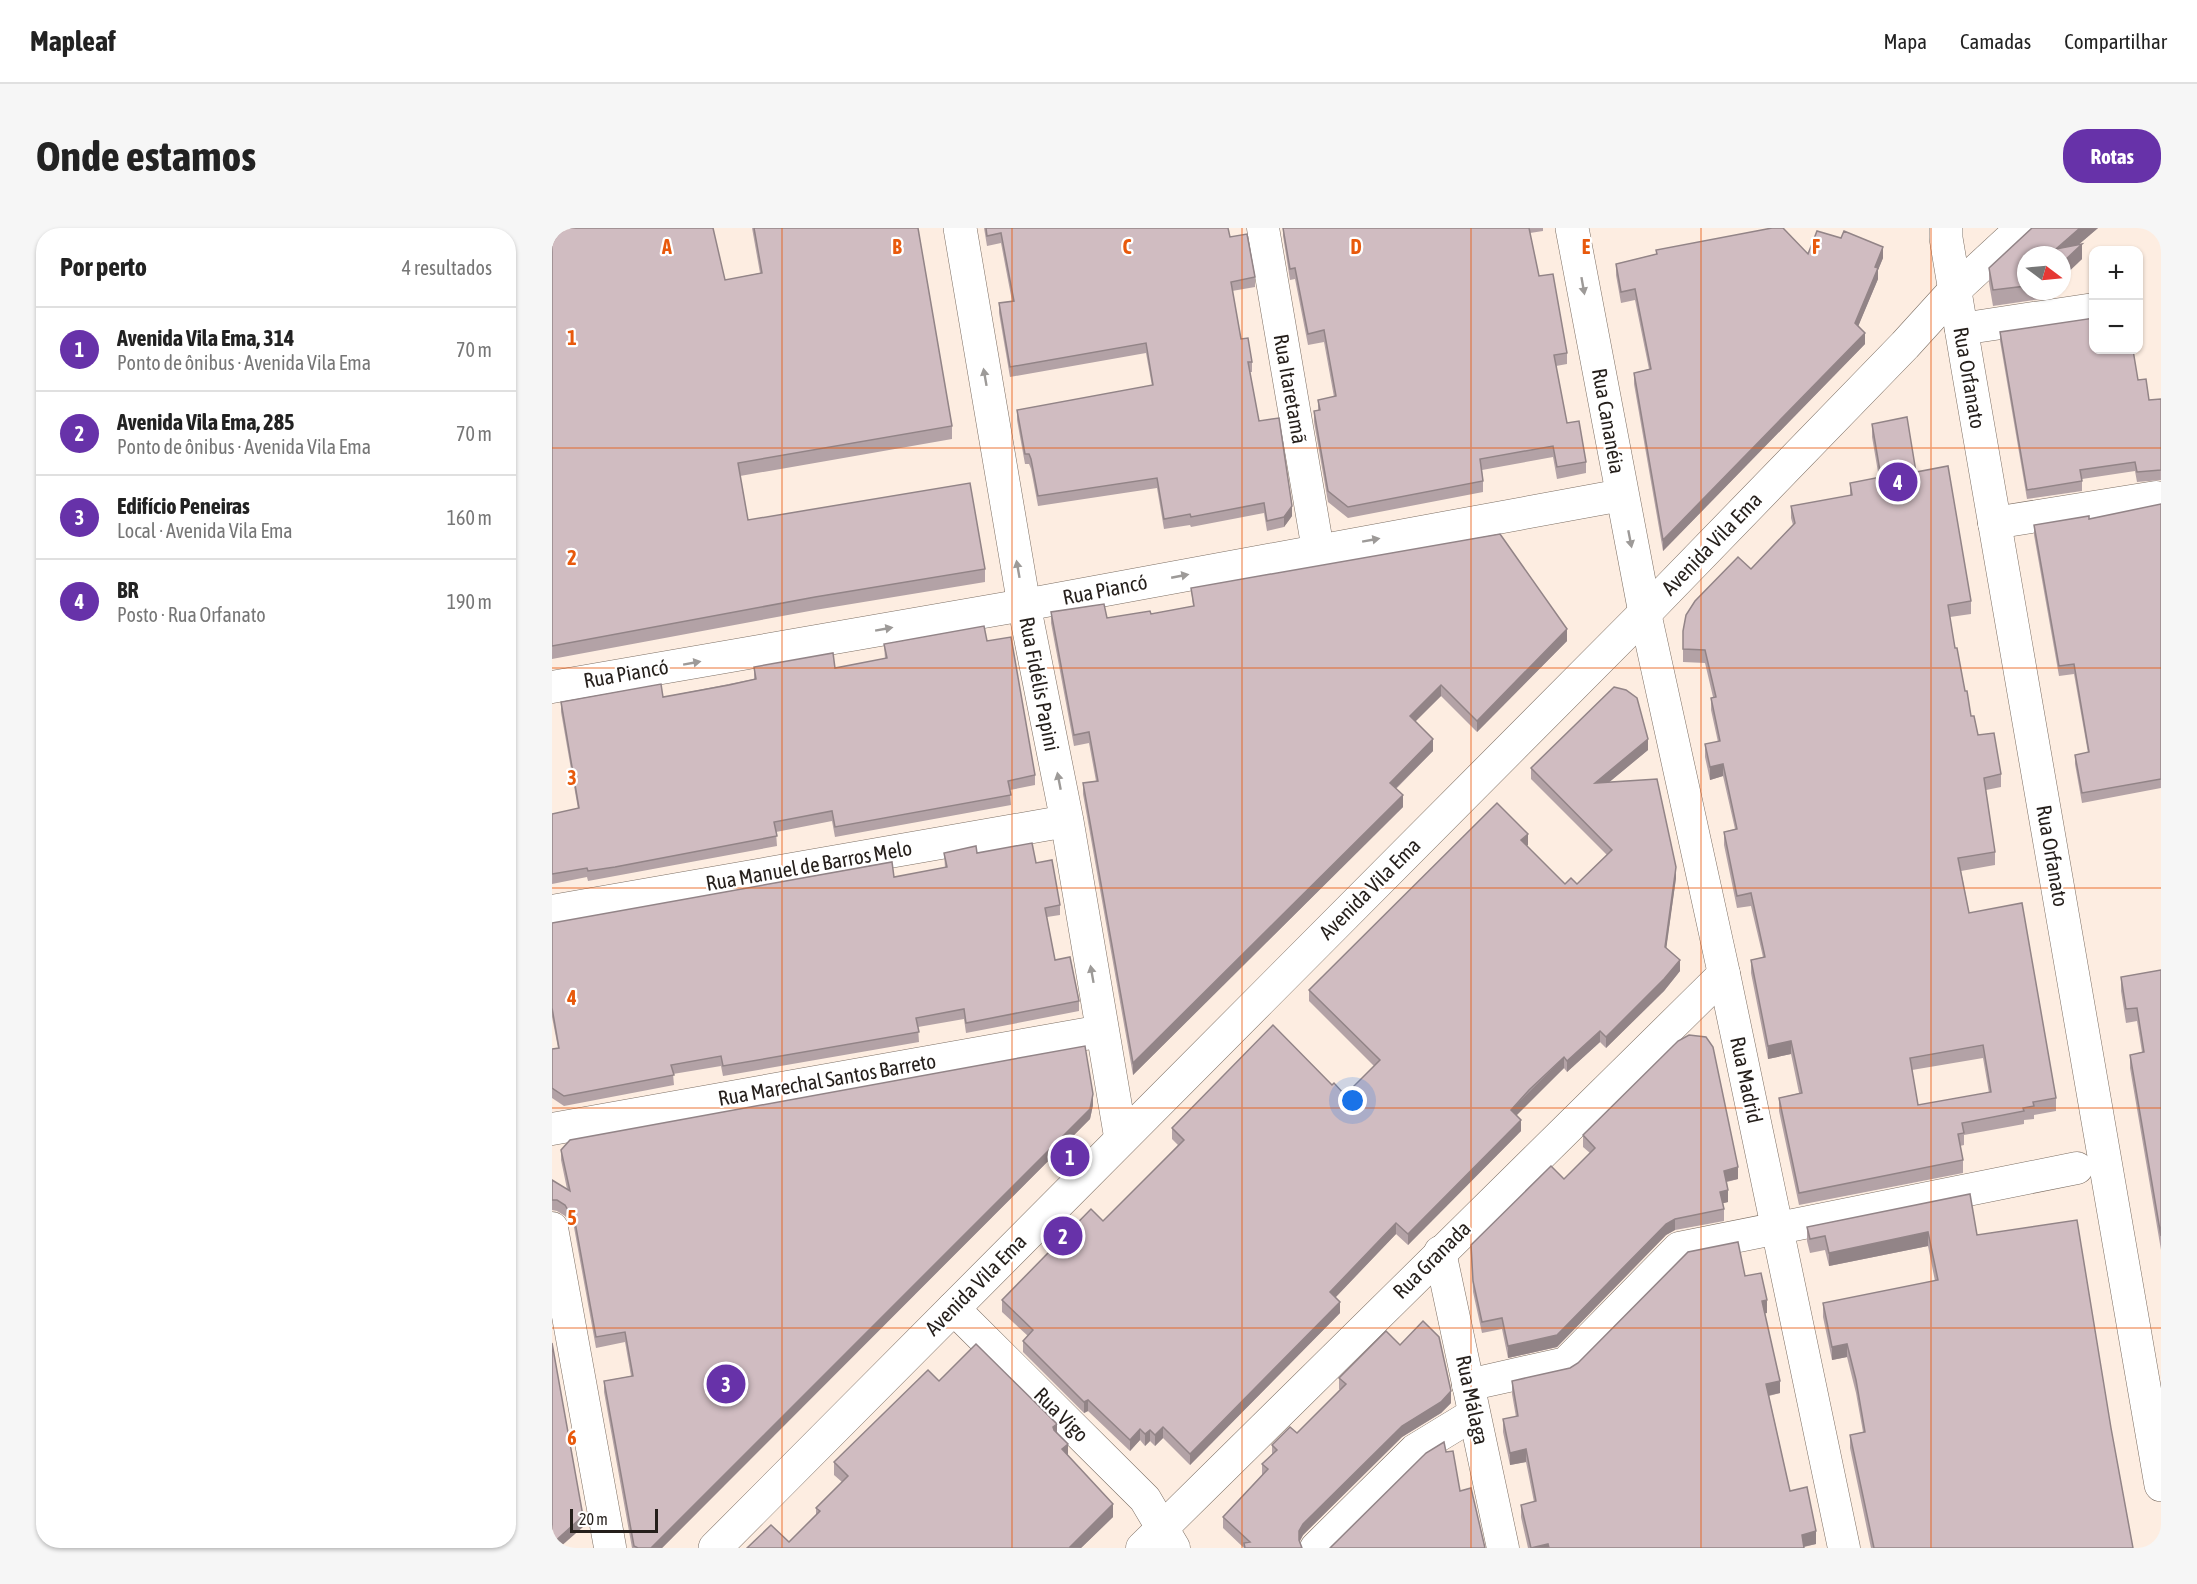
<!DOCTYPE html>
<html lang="pt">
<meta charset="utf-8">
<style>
body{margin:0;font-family:"Asap Condensed",sans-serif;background:#f6f6f6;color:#222}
.controls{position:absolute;right:18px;top:18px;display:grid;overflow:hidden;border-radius:12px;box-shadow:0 2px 4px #0004}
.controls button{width:54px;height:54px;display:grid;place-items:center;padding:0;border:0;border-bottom:2px solid #e0e0e0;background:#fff;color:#222;font:30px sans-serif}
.compass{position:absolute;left:1465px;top:18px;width:54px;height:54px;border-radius:50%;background:#fff;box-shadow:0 2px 4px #0004;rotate:106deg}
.scale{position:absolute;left:18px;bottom:15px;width:88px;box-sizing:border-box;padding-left:6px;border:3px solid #251f1b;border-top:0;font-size:16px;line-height:21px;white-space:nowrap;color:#251f1b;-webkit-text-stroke:4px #fff;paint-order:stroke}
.you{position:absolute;left:801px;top:873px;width:21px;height:21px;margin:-15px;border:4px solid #fff;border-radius:50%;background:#1a73e8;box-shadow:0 0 0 9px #1a73e833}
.badge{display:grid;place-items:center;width:39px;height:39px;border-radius:50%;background:#6732a9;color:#fff;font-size:20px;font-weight:700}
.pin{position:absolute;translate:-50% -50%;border:3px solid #fff;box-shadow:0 2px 6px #0006}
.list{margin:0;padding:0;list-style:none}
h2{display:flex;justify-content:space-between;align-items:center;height:78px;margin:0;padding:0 24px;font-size:26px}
h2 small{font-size:20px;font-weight:400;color:#767676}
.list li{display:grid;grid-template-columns:39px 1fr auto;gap:18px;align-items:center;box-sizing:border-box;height:84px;padding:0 24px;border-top:2px solid #e0e0e0}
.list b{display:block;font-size:22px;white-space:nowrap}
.list p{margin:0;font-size:20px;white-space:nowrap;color:#767676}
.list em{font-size:20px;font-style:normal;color:#767676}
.map{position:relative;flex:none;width:1609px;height:1320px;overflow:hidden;border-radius:24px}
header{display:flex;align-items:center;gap:36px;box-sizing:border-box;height:84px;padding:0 30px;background:#fff;border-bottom:2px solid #e0e0e0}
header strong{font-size:28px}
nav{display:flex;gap:33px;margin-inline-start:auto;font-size:21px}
.intro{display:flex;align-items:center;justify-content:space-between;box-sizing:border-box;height:144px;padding:0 36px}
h1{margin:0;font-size:42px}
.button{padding:15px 27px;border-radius:24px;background:#6732a9;color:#fff;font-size:21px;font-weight:700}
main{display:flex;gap:36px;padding:0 36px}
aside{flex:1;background:#fff;border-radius:24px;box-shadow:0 2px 4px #0004}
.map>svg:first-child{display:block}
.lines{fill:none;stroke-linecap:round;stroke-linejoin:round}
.street-casing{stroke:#7c6e63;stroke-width:33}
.secondary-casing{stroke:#7c6e63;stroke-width:34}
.street{stroke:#fff;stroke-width:32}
.secondary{stroke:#fff;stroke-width:33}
.wall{fill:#b3a2a6;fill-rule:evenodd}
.shaded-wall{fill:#928487}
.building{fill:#d0bcc1;stroke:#928487;stroke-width:1.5;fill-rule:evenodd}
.oneway{fill:#9d9a98}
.grid{fill:none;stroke:#e8590c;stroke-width:1.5;stroke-opacity:0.55}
.labels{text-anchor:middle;stroke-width:4.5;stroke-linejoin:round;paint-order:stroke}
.street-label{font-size:21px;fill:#251f1b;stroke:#fff}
.grid-label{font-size:20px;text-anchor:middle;font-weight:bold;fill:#e8590c;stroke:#fff;stroke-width:4.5;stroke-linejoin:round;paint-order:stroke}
</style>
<header>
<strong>Mapleaf</strong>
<nav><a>Mapa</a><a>Camadas</a><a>Compartilhar</a></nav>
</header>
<div class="intro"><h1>Onde estamos</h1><a class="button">Rotas</a></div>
<main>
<aside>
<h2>Por perto<small>4 resultados</small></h2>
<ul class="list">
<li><span class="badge">1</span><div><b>Avenida Vila Ema, 314</b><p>Ponto de ônibus · Avenida Vila Ema</p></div><em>70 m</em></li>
<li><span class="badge">2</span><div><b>Avenida Vila Ema, 285</b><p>Ponto de ônibus · Avenida Vila Ema</p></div><em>70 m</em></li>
<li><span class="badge">3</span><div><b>Edifício Peneiras</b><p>Local · Avenida Vila Ema</p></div><em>160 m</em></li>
<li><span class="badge">4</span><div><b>BR</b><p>Posto · Rua Orfanato</p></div><em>190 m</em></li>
</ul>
</aside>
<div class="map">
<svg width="1609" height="1320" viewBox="0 0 1609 1320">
<rect width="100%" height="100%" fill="#fdede1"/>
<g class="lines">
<g class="street-casing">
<g id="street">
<path d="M711 0 766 322"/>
<path d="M1403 62 1470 0"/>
<path d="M1409 101 1542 81"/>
<path d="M1442 295 1604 269"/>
<path d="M1093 385 1172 746 1292 1320"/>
<path d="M0 459 472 377 1070 267"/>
<path d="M0 683 515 593"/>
<path d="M0 901 550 803"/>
<path d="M0 1000 58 1319"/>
<path d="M888 1024 951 1320"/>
<path d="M401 1080 593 1271 622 1320"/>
<path d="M916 1157 1014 1135 1127 1020 1525 940"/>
<path d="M590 1320 1172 746"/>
<path d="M764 1320 863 1222 922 1186"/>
</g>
</g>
<g class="secondary-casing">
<g id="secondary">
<path d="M408 0 472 377 515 593 569 911"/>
<path d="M1020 0 1093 385"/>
<path d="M1394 0V10L1416 141 1609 1257"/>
<path d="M163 1320 1093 385 1353 117 1403 62"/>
</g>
</g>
<use href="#street" class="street"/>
<use href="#secondary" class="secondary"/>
</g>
<g class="wall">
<path d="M0 0 173 52 208 45 200 0H366L400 198V211L188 248 196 292 433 341V354L263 382 0 431Z"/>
<path d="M432 0H676L678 9 703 49V59L680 63 689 111 700 134V144H698L707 193 740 288 732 299 715 303 712 285 639 299 638 297 612 301 605 260 486 278 479 241 477 236H473L465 192V182L600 158 594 125 458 149 447 85V75L460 73 449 15 435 18Z"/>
<path d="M731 0H991V3L978 5 987 48 1015 125V136L1004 138 1015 195 1034 234V245L1005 251 1001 229 930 242 931 253V264L796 290 776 274 762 194V183L766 182V172L782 169 772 114 756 117 743 51 738 52 731 8Z"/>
<path d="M1480 0H1546L1527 16 1530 31 1510 50V27H1474V63H1502V69L1441 78 1437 55V40Z"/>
<path d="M1104 22 1256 26 1331 30 1326 42V51L1306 98 1313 116 1111 323 1082 156V145L1097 141 1083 72 1069 75 1064 47V36L1104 26Z"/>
<path d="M1448 104 1586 152 1597 172 1609 171V252L1585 254 1583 243 1530 251V263L1475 271 1448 113Z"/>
<path d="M1320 196 1364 244 1419 373V386L1398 389 1403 420 1419 488 1426 507 1449 546V559L1434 562 1443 624V637L1409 643 1417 685 1504 870V883L1482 887V891L1472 892V896L1412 907V917L1408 918 1411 932V945L1247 977 1227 883V870L1247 865 1239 826 1216 831 1199 745V732L1211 729 1199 678 1185 680 1172 617V604L1183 601 1171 548 1158 552 1153 529V516L1166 514 1159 482V470L1161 469 1153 435 1131 434V403L1199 341 1241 297 1239 290V278L1298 268V255L1327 250 1320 209ZM1431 830 1437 865 1366 877 1360 842Z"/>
<path d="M1609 276V560L1530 575 1523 536V527L1536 525 1522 446 1507 448 1482 307V297L1537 291Z"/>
<path d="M639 360 1015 413 925 504 889 468 863 493 881 523 844 561 851 579 581 847 531 566V555L544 553 537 515 522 518 499 395V384L555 390 599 386 641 378Z"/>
<path d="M435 413 483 547V557L458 562 459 577 283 609 280 593 224 604 225 618 36 653 35 649 0 656V586L26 581 9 484V474L111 469 202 451V439L283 440 333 431 332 416Z"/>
<path d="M1096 522 1057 554 1124 650 1114 720 1128 743 1112 763 1054 820 1048 814 1015 844 1012 840 977 874 964 887 969 903 856 1017 844 1006 783 1070 788 1085 638 1237 611 1210 603 1218 598 1213 593 1218 588 1212 578 1223 536 1183 532 1185 471 1124V1113L476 1108 450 1084V1072L551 993 582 962 626 917 620 911V900L780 857 793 867 822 838 757 773V762L976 617 975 618 1013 656H1025L1055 627 979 551V540Z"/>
<path d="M392 625H425L484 635 508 677V687L495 689 503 732 527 773V783L414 805 412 791 366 799 367 814 171 848 169 838 121 846 122 857 12 878 0 870V821L6 820 0 789V695L342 649 393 640Z"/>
<path d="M1609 742V1022L1578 840V827L1590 824 1585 793 1574 795 1569 763V749Z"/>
<path d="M541 877 538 891 110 1320H80L52 1164V1153L79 1148 73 1114 44 1120 21 994H17L13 988 5 983 0 982V952L15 961 9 932V922Z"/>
<path d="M1031 907 1186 951 1175 954 1176 974 1171 975 1172 981V993L1123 1002 1114 1007 1005 1119 956 1130 950 1101 930 1105 921 1064 919 1017 1012 951 1038 925 1031 919Z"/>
<path d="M1255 999 1425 1007 1559 1200 1581 1320H1319L1298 1220V1207L1311 1204 1304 1165 1295 1129 1280 1132 1271 1089V1075L1383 1053 1376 1018 1277 1038 1273 1022 1258 1025 1255 1013Z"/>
<path d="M1193 1048 1215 1085H1213L1228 1165 1217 1168 1238 1263 1264 1316 1252 1319V1320H976L969 1289V1277L982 1274 974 1234 958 1237 951 1204V1191L964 1189 960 1166V1153L1018 1140Z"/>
<path d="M787 1150 899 1175 889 1185 850 1209 751 1307 747 1314 750 1320H692L671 1300V1289L710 1247V1236L720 1226V1217L745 1205 788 1162 787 1161Z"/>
<path d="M387 1153 505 1204 516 1228 561 1289 529 1320H195L237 1314 264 1287V1280L290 1254 282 1247V1234Z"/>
</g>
<g class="shaded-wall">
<path d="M1528 0H1546L1510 31 1504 21Z"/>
<path d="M1530 16V31L1510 50V35Z"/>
<path d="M1331 19V30L1326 42V51L1303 106V95L1323 39Z"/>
<path d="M1313 105V116L1111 323V312Z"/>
<path d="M740 278V288L732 299V289Z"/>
<path d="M1015 401V413L925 504V493Z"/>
<path d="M889 457V468L858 499V488Z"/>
<path d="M881 511V523L838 566V555Z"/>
<path d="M1096 511V522L1043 566V555Z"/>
<path d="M1171 536V548L1158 552V539Z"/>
<path d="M851 567V579L581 847V835Z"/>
<path d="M976 606V617L969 623V612Z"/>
<path d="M1124 639V650L1113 730V719Z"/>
<path d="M1128 732V743L1112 763 1054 820V809Z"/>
<path d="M1048 803V814L1015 844V833Z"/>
<path d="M1239 813V826L1216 831V818Z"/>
<path d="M1012 829V840L959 893V882Z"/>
<path d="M541 866V877L538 891 110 1320H99Z"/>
<path d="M969 892V903L856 1017V1006Z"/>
<path d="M1186 939V951L1172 954V943Z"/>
<path d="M1176 962V974L1168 976V964Z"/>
<path d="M1123 991V1002L1114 1007 1005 1119 956 1130V1118L1114 996Z"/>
<path d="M844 995V1006L778 1075V1064Z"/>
<path d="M1376 1004V1018L1277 1038V1025Z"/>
<path d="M1215 1072V1085L1210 1086V1073Z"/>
<path d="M788 1074V1085L638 1237V1226Z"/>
<path d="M1295 1116V1129L1280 1132V1119Z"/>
<path d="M1228 1153V1165L1214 1168V1156Z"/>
<path d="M899 1163V1175L889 1185 850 1209 751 1307 747 1315V1303L751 1296 850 1198Z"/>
<path d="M536 1172V1183L532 1185V1174Z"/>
<path d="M505 1196V1209L501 1199Z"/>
<path d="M611 1199V1210L603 1218V1207Z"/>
<path d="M588 1201V1212L578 1223V1212Z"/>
<path d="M598 1202V1213L593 1218V1206Z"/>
<path d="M516 1216V1228L510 1221Z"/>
<path d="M974 1221V1234L958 1237V1225Z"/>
<path d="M561 1276V1289L529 1320H518V1319Z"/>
<path d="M31 1288V1299L7 1320H0V1316Z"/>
<path d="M1264 1303V1316L1250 1319V1307Z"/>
<path d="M996 1316V1320H979Z"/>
</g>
<g class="building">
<path d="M0 0H161L173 52 210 45 202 0H366L400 198 186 235 196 292 418 255 433 341 263 369 0 418Z"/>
<path d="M434 0H676L678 9 695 6 703 49 679 54 689 111 696 110 700 134H696L707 193 727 190 740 278 732 289 715 293 712 275 639 289 638 286 612 291 605 250 486 268 479 231 477 226H473L465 182 601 157 594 115 458 139 447 75 462 73 449 5 435 8Z"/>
<path d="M731 0H977L987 48 1001 46 1015 125 1002 127 1015 195 1027 193 1034 234 1005 239 1001 218 928 231 931 253 796 279 776 263 762 183 768 182 766 172 784 168 772 102 756 106 743 40 738 41Z"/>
<path d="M1220 0H1231L1256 26 1265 3 1289 10 1292 3 1331 19 1323 39 1326 40 1303 95 1313 105 1111 312 1082 145 1099 141 1083 61 1069 64 1064 36 1105 26 1104 22Z"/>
<path d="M1480 0H1528L1504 21 1530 16 1510 35V27H1474V58L1441 62 1437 40Z"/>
<path d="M1542 90V122H1581L1586 152 1594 151 1597 172 1609 171V242L1585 244 1583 234 1528 242 1530 253 1475 262 1448 104Z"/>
<path d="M1355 189 1364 244 1396 238 1419 373 1396 377 1403 420H1405L1413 463H1415L1419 488H1422L1426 507 1442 505 1449 546 1432 550 1443 624 1406 630 1417 685 1470 675 1504 870 1481 874 1482 878 1471 880 1472 883 1410 895 1412 905 1406 906 1411 932 1247 965 1227 870 1250 865 1239 813 1216 818 1199 732 1213 729 1199 665 1185 668 1172 604 1185 601 1171 536 1158 539 1153 516 1168 513 1159 470 1164 469 1153 422 1131 421V403L1134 387 1143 373 1186 329 1199 341 1243 295 1239 278 1300 267 1298 255 1329 249 1320 196ZM1431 817 1439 864 1366 877 1358 830Z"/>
<path d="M1609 276V551L1530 565 1523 527 1537 524 1522 436 1507 438 1482 297 1537 288V291Z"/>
<path d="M948 306 1015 401 925 493 889 457 858 488 881 511 838 555 851 567 581 835 531 555 546 553 537 504 522 507 499 384 552 376 555 390 598 383 599 386 642 378 639 360Z"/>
<path d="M432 398 435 413 459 409 483 547 456 553 459 567 283 599 280 583 222 594 225 608 63 639 36 643 35 640 0 646V586L27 580 9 474 109 456 111 469 177 457 204 451 202 439 281 425 283 440 335 430 332 416Z"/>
<path d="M1062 459 1074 462 1085 470 1096 511 1043 555 1105 551 1124 639 1113 719 1128 732 1112 751 1054 809 1048 803 1015 833 1012 829 977 862 959 882 969 892 856 1006 844 995 778 1064 788 1074 638 1226 611 1199 603 1207 598 1202 593 1206 588 1201 578 1212 536 1172 532 1174 471 1113 481 1102 450 1072 539 981 551 993 632 912 620 900 721 797 780 857 782 855 793 867 828 832 757 762 945 575 976 606 969 612 1013 656 1019 650 1025 656 1060 622 979 540Z"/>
<path d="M480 615 484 635 500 632 508 677 493 680 503 732 518 729 527 773 414 795 412 781 364 790 367 804 171 838 169 828 119 837 122 847 12 868 0 860V821L7 820 0 780V695L340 634 342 649 395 639 392 625 424 618 425 625Z"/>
<path d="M1609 742V1008L1578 827 1592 824 1585 780 1574 781 1569 749Z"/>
<path d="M1137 807 1154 809 1161 819 1186 939 1172 943 1176 962 1168 964 1172 981 1123 991 1114 996 1005 1107 956 1118 950 1090 930 1094 921 1053 919 1017 999 938 1012 951 1043 920 1031 907 1126 813Z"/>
<path d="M533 818 541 866 538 881 99 1320H86L82 1318 52 1153 81 1148 73 1104 44 1109 21 983 17 984 13 977 5 972H0V952L18 963 9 922 18 912Z"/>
<path d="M1418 966 1425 1007 1525 992 1559 1200 1581 1320H1322L1298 1207 1313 1204 1304 1152 1295 1116 1280 1119 1271 1075 1386 1052 1376 1004 1277 1025 1273 1008 1258 1011 1255 999Z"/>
<path d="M1186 1014 1193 1048 1209 1045 1215 1072 1210 1073 1228 1153 1214 1156 1238 1263 1255 1259 1264 1303 1250 1307 1252 1320H997L996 1316 979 1320 969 1277 984 1273 974 1221 958 1225 951 1191 966 1188 960 1153 1018 1140 1026 1135 1136 1024Z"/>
<path d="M871 1093 887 1109 899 1163 889 1174 850 1198 751 1296 747 1303V1312L750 1320H693L692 1315 698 1314 671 1289 716 1241 710 1236 725 1222 720 1217 738 1199 745 1205 794 1156 787 1150 834 1103 848 1117Z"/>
<path d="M0 1115 31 1288 0 1316Z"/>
<path d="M424 1116 505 1196 501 1199 502 1202 516 1216 510 1221 561 1276 518 1319 519 1320H195L219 1297 237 1314 268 1283 264 1280 296 1248 282 1234 376 1142 387 1153Z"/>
<path d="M892 1214 894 1224 901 1223 908 1263 919 1260 933 1320H778L874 1225Z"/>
</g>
<defs><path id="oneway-solid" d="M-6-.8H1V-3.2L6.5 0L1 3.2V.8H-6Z" transform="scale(1.5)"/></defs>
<g class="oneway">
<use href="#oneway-solid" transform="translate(1031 58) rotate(80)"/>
<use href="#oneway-solid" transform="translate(433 149) rotate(-100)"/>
<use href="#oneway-solid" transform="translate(1078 311) rotate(79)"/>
<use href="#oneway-solid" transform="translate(819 312) rotate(-10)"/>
<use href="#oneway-solid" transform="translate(466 341) rotate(-100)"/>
<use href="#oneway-solid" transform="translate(628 348) rotate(-11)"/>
<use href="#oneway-solid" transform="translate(332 401) rotate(-10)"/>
<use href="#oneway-solid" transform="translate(140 435) rotate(-10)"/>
<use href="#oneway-solid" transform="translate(507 553) rotate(-101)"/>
<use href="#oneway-solid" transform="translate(540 746) rotate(-100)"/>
</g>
<path class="grid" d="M230 0V1320M460 0V1320M690 0V1320M919 0V1320M1149 0V1320M1379 0V1320M0 220H1609M0 440H1609M0 660H1609M0 880H1609M0 1100H1609"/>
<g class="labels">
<g class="street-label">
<text transform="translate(1417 150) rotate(80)" y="7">Rua Orfanato</text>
<text transform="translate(738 161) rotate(80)" y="7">Rua Itaretamã</text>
<text transform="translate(1056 193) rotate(80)" y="7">Rua Cananéia</text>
<text transform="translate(1160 316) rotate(-46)" y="7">Avenida Vila Ema</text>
<text transform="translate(553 362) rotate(-11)" y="7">Rua Piancó</text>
<text transform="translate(74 446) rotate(-10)" y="7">Rua Piancó</text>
<text transform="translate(487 456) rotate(79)" y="7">Rua Fidélis Papini</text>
<text transform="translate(1500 628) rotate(80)" y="7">Rua Orfanato</text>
<text transform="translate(257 638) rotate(-10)" y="7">Rua Manuel de Barros Melo</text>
<text transform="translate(818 661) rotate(-45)" y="7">Avenida Vila Ema</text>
<text transform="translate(275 852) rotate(-10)" y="7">Rua Marechal Santos Barreto</text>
<text transform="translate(1194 852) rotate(78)" y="7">Rua Madrid</text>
<text transform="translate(880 1032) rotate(-45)" y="7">Rua Granada</text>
<text transform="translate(424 1057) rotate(-45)" y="7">Avenida Vila Ema</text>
<text transform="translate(920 1172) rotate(78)" y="7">Rua Málaga</text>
<text transform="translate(509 1187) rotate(45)" y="7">Rua Vigo</text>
</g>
</g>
<g class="grid-label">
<text x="115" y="26">A</text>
<text x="345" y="26">B</text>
<text x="575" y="26">C</text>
<text x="804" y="26">D</text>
<text x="1034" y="26">E</text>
<text x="1264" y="26">F</text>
<text x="20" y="117">1</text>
<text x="20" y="337">2</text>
<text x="20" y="557">3</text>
<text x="20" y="777">4</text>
<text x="20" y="997">5</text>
<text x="20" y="1217">6</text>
</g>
</svg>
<div class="controls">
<button>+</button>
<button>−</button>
</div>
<svg class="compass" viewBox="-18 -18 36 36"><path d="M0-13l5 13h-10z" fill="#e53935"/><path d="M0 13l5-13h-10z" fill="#767676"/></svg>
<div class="scale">20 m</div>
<div class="you"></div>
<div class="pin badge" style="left:518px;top:929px">1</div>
<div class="pin badge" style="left:511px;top:1008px">2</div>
<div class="pin badge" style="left:174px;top:1156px">3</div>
<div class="pin badge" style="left:1346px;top:254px">4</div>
</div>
</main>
